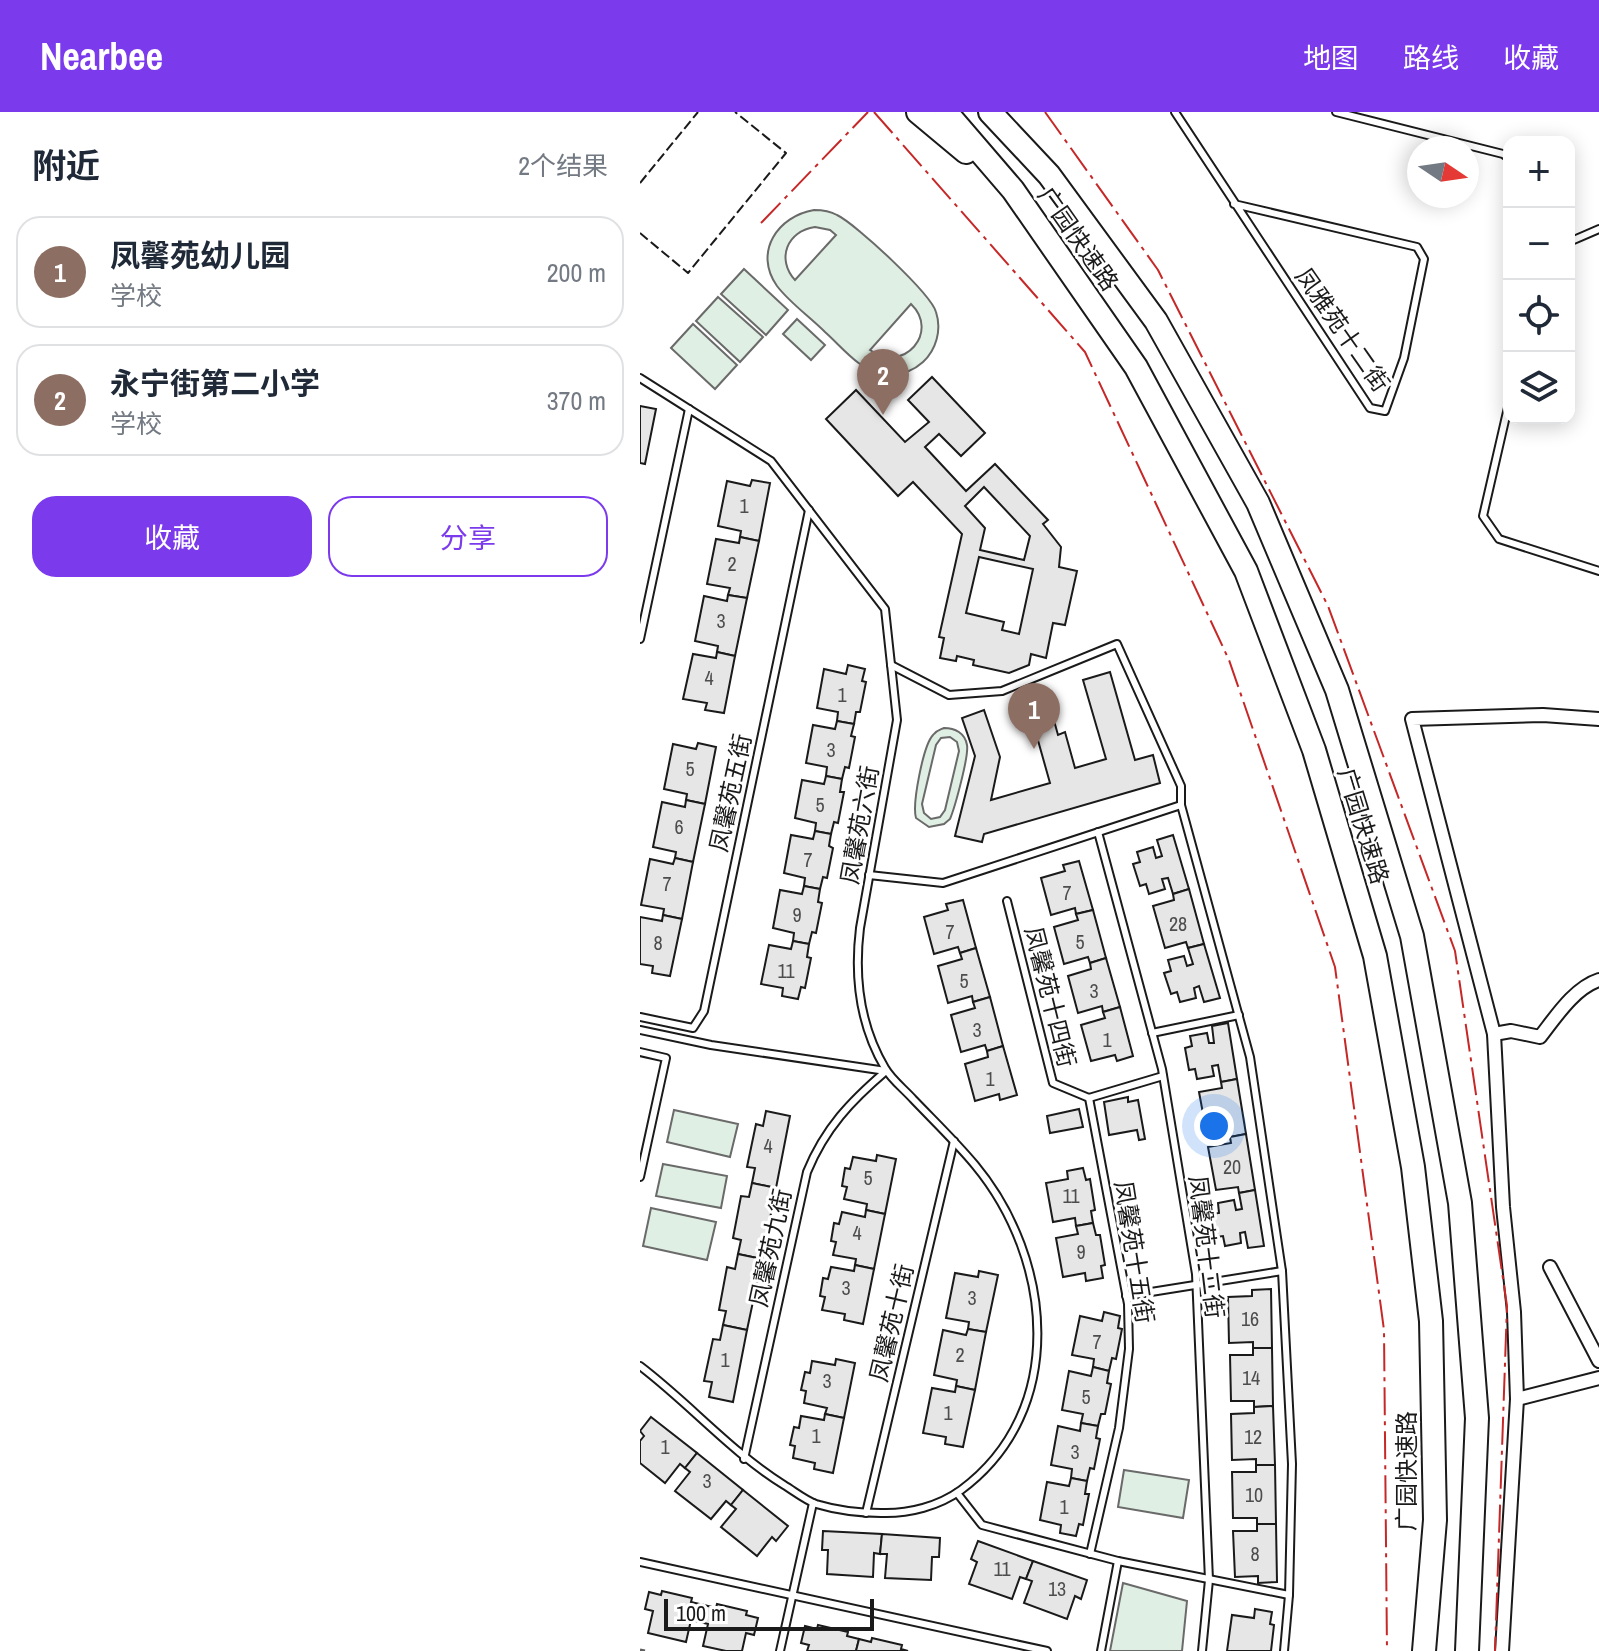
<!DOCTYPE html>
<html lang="zh">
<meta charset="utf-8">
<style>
body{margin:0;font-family:"Archivo Narrow","Noto Sans SC",sans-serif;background:#f6f6f7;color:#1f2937}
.controls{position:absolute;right:24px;top:24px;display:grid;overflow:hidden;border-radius:16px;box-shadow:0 4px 20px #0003}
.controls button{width:72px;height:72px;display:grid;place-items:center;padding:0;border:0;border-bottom:2px solid #e0e1e3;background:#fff;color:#1f2937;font:40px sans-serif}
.compass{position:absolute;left:767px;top:24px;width:72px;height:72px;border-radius:50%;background:#fff;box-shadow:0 4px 20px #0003;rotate:103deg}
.scale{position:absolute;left:24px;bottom:20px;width:210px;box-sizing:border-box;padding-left:8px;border:4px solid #1a1a1a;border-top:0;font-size:22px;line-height:28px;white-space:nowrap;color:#1a1a1a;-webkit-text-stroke:6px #fff;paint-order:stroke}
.you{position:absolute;left:574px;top:1014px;width:28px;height:28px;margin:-20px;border:6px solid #fff;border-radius:50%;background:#1a73e8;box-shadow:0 0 0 12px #1a73e833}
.badge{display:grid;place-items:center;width:52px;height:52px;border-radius:50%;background:#7c3aed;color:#fff;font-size:26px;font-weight:700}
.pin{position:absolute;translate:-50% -66px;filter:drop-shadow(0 2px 4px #0008)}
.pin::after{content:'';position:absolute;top:42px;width:28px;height:24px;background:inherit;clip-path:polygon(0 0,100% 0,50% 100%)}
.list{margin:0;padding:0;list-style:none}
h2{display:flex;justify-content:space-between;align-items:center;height:104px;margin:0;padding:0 32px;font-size:34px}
h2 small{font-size:26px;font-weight:400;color:#747a83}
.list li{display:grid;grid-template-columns:52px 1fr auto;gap:24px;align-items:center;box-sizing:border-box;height:112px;margin:0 16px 16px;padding:0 16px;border:2px solid #e0e1e3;border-radius:24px}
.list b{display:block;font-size:30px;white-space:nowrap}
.list p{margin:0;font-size:26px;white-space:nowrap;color:#747a83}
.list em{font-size:26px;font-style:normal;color:#747a83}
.actions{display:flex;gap:16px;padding:24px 32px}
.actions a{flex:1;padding:18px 0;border:2px solid #7c3aed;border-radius:24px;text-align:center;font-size:28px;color:#7c3aed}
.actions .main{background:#7c3aed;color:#fff}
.icon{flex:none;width:44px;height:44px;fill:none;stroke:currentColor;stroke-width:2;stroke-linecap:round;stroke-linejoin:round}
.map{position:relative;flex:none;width:959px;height:1539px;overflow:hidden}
header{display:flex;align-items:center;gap:48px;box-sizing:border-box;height:112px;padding:0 40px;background:#7c3aed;color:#fff}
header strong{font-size:38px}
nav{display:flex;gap:44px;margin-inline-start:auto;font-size:28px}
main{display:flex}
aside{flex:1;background:#fff}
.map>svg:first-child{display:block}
.green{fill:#e0efe3;stroke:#6a6a6a;stroke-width:2;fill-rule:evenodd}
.building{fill:#e6e6e6;stroke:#1a1a1a;stroke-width:2;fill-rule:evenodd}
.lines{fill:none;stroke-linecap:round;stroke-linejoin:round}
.service-casing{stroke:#1a1a1a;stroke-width:10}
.minor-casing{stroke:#1a1a1a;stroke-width:16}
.trunk-casing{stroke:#1a1a1a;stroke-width:26}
.path{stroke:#5f5f5f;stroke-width:3;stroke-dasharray:6 4;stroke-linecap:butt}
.service{stroke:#fff;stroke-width:6}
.minor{stroke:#fff;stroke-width:12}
.trunk{stroke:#fff;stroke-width:22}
.fence{stroke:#1a1a1a;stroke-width:2;stroke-dasharray:10 4;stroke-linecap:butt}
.power{stroke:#c62828;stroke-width:2;stroke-dasharray:28 6 4 6;stroke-linecap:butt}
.labels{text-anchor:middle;stroke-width:6;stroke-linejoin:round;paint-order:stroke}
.number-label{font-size:20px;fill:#4d4d4d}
.street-label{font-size:24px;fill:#1a1a1a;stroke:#fff}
</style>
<header>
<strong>Nearbee</strong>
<nav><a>地图</a><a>路线</a><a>收藏</a></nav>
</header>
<main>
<aside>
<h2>附近<small>2个结果</small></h2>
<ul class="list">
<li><span class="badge" style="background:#8d6e63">1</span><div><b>凤馨苑幼儿园</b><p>学校</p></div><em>200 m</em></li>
<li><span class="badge" style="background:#8d6e63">2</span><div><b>永宁街第二小学</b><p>学校</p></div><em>370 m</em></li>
</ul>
<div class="actions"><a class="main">收藏</a><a>分享</a></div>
</aside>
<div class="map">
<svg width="959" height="1539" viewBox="0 0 959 1539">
<rect width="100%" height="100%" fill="#fff"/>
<g class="green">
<path d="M174 98C182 98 190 99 197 103 216 112 291 182 296 200 302 218 296 238 283 250 272 260 258 264 243 262 220 259 202 235 185 220 170 205 150 191 137 174 113 140 138 104 174 98ZM175 115 190 118 196 123 155 168C136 147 147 119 175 115ZM271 192C300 220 264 262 230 238Z"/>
<path d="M104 157 148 198 126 223 81 182Z"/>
<path d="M78 185 123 225 100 250 56 209Z"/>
<path d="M157 207 185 233 171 248 143 222Z"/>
<path d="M53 212 97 253 75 277 31 236Z"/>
<path d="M304 616C315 616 325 621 327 633 329 644 315 695 310 707L304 712 289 715 276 706C272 692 283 634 293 623 297 618 299 618 304 616ZM310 625 317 630 319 639 305 698 300 705 291 707 284 701 282 692 296 633 301 626Z"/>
<path d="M34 998 98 1012 90 1045 27 1030Z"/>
<path d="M23 1052 87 1064 81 1096 16 1084Z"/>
<path d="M11 1096 76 1110 67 1148 3 1134Z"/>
<path d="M484 1358 549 1368 543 1406 478 1395Z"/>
<path d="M483 1471 547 1489 542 1539H470Z"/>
</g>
<g class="building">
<path d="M292 265 345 321 321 344 299 322 285 335 326 379 355 352 408 408 403 412 421 435 419 455 437 459 425 513 413 511 406 546 391 542 389 553 369 561 333 553 334 548 317 544 316 549 300 546 304 526 299 525 322 422 273 370 258 384 186 307 216 278 265 330 289 310 268 288ZM344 375 390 424 384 448 340 438 345 416 325 394ZM339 445 393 457 379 522 362 518 364 510 326 501Z"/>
<path d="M0 294 16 297 5 352 0 351Z"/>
<path d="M112 368 130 371 119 429 100 425 101 419 78 414 87 369 110 374Z"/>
<path d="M100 425 119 429 107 486 88 483 90 476 67 472 76 427 99 431Z"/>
<path d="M88 483 107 486 95 544 77 540 78 534 55 529 64 484 87 489Z"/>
<path d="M77 540 95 544 84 601 65 598 67 591 43 587 53 542 76 546Z"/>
<path d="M208 553 225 557 222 569 226 570 220 600H216L214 612 197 609 198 600 177 596 184 557 206 562Z"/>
<path d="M470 560 495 648 513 643 520 671 344 722 342 730 315 724 335 644 322 606 344 598 360 645 351 688 410 671 388 593 408 587 418 623 425 620 435 656 466 647 443 568Z"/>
<path d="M197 609 214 612 211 624 215 625 209 656 205 655 202 667 186 664 187 655 166 651 173 613 195 617Z"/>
<path d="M58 631 76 635 65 692 46 688 47 682 24 677 33 632 56 637Z"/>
<path d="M186 664 202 667 200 680H204L198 711 194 710 191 722 175 719 176 711 155 706 162 668 184 672Z"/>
<path d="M46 688 65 692 53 750 35 746 36 740 13 735 22 690 45 695Z"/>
<path d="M175 719 191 722 189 734 193 736 187 766 183 765 180 777 164 774 165 766 144 761 151 723 173 727Z"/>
<path d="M533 723 549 777 533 782 528 766 522 767 525 777 509 782 506 772 500 774 493 752 500 750 497 740 513 735 516 746 522 744 517 728Z"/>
<path d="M35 746 53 750 42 807 23 803 24 797 1 793 10 747 33 752Z"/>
<path d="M439 749 453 798 436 802 435 796 411 803 401 766 425 759 423 753Z"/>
<path d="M164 774 180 777 178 790 182 791 176 821 172 820 169 832 153 829 154 821 133 816 140 778 162 782Z"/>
<path d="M549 777 564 832 548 836 546 830 525 836 513 794 534 788 533 782Z"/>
<path d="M323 788 336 836 320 841 318 835 294 842 284 805 308 798 306 792Z"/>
<path d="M453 798 466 846 450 851 448 845 424 852 414 815 438 808 436 802Z"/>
<path d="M23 803 42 807 30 864 12 861 13 854 0 852V805L22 809Z"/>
<path d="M153 829 169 832 167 845 171 846 165 876 161 875 158 887 142 884 143 876 121 872 129 833 151 837Z"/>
<path d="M564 832 580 886 564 890 559 874 554 876 556 886 540 890 537 880 531 882 524 861 531 859 528 848 544 844 547 854 553 852 548 836Z"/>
<path d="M336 836 350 885 333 890 332 884 308 891 298 854 322 847 320 841Z"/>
<path d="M466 846 480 895 463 900 462 894 438 901 428 864 451 857 450 851Z"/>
<path d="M350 885 363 934 347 939 345 933 321 940 311 903 335 896 333 890Z"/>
<path d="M480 895 493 944 477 949 475 943 451 949 441 913 465 906 463 900Z"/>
<path d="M588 911 597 967 581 970 578 953 572 954 574 964 557 967 555 957 549 958 545 936 552 934 550 924 567 921 569 931H574L572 914Z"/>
<path d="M363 934 377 983 360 988 359 982 335 989 325 952 348 945 347 939Z"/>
<path d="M597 967 606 1022 590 1025 589 1019 567 1023 559 980 582 976 581 970Z"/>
<path d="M488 985V990L498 988 505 1027 499 1028 497 1018 469 1023 464 990Z"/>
<path d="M439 997 443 1015 410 1021 407 1004Z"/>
<path d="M126 999 150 1004 136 1076 112 1071 115 1056 107 1055 116 1012 123 1014Z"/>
<path d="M606 1022 615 1078 599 1081 598 1075 576 1078 568 1035 591 1031 590 1025Z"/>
<path d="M237 1043 256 1047 245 1102 226 1098 227 1092 204 1087 207 1075 202 1074 205 1056 210 1057 213 1045 236 1049Z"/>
<path d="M443 1056 446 1068 450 1067 455 1098 451 1099 453 1111 436 1114 435 1106 413 1110 406 1071 428 1067 427 1059Z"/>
<path d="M112 1071 136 1076 122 1147 98 1142 101 1128 93 1126 101 1084 109 1085Z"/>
<path d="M615 1078 624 1134 608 1136 605 1120 600 1121 601 1131 585 1134 583 1124 576 1125 572 1102 579 1101 578 1091 594 1088 596 1098 602 1097 599 1081Z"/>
<path d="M226 1098 245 1102 234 1157 215 1153 216 1147 193 1143 196 1130 191 1129 194 1111 199 1112 202 1100 225 1105Z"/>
<path d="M453 1111 456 1123H460L465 1153 461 1154 463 1166 446 1169 445 1161 423 1165 416 1126 438 1122 436 1114Z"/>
<path d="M98 1142 122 1147 107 1218 83 1213 86 1199 79 1198 87 1155 95 1157Z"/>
<path d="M215 1153 234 1157 223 1212 204 1208 205 1202 182 1198 185 1185 180 1184 183 1166 188 1167 191 1155 214 1159Z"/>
<path d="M339 1159 358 1163 346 1220 328 1217 329 1210 306 1206 315 1161 338 1165Z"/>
<path d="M631 1177 632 1236H613V1230L589 1231 588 1185 612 1184V1178Z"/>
<path d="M464 1200 480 1204 478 1216 482 1217 476 1247 472 1246 469 1259 453 1255 454 1247 432 1243 440 1204 462 1209Z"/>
<path d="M83 1213 107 1218 93 1290 69 1285 72 1270 64 1269 73 1227 80 1228Z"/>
<path d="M328 1217 346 1220 335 1278 316 1274 317 1268 294 1263 303 1218 326 1223Z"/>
<path d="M613 1236H632L633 1294 614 1295V1289H591L590 1243H613Z"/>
<path d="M196 1247 215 1251 204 1306 185 1302 187 1296 164 1291 166 1279 161 1278 165 1260 170 1261 172 1249 195 1253Z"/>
<path d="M453 1255 469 1259 467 1271 471 1272 465 1302H461L458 1314 441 1311 443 1302 422 1298 429 1259 451 1264Z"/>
<path d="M316 1274 335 1278 323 1335 305 1332 306 1325 283 1321 292 1276 315 1280Z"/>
<path d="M633 1294 635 1353H616V1347L592 1348 591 1302 614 1301V1295Z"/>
<path d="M185 1302 204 1306 193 1361 174 1357 175 1351 153 1346 155 1334 150 1333 154 1315 159 1316 161 1304 184 1308Z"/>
<path d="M11 1305 57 1341 45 1356 40 1352 25 1371 0 1351V1329L4 1324 0 1319Z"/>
<path d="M441 1311 458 1314 456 1326 460 1327 454 1357 450 1356 447 1369 431 1366 432 1357 411 1353 418 1314 440 1319Z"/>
<path d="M57 1341 103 1378 91 1393 86 1389 71 1407 35 1379 50 1360 45 1356Z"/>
<path d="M616 1353H635L636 1412H617V1406H593L592 1360H616Z"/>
<path d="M431 1366 447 1369 445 1382H449L443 1413 439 1412 436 1424 420 1421 421 1413 400 1408 407 1370 429 1374Z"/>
<path d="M103 1378 148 1414 136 1429 132 1425 117 1444 81 1415 96 1397 91 1393Z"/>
<path d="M617 1412H636L637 1470 618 1471V1464L595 1465 593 1419H617Z"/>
<path d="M183 1419 242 1422 240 1442 234 1441 233 1465 187 1462 188 1438H182Z"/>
<path d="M242 1422 300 1426 299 1445H292L291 1468 245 1466 247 1442H240Z"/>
<path d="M338 1429 393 1449 386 1467 380 1465 372 1487 329 1472 337 1450 331 1447Z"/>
<path d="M393 1449 447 1468 441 1487 435 1484 427 1507 384 1491 392 1469 386 1467Z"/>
<path d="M22 1479 52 1486 51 1490 64 1493 60 1510 51 1508 46 1530 8 1521 13 1499 5 1497 9 1480 21 1483Z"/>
<path d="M77 1492 107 1499 106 1503 118 1506 114 1523 106 1521 102 1539H86L63 1534 68 1512 60 1510 64 1493 76 1496Z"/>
<path d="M615 1497 632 1500 630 1512 634 1513 631 1539H587L592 1503 614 1506Z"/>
<path d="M178 1513 208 1520 207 1524 219 1527 216 1539H167L169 1533 161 1531 165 1514 177 1517Z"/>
<path d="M232 1526 262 1533 261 1537 268 1539H216L219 1527 231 1530Z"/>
</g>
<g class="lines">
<g class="service-casing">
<g id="service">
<path d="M535 0 730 296 745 299 764 246 784 147 777 135 594 92"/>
<path d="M696 0 863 42 869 46"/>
<path d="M929 130 959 117"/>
<path d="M0 266 131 349 245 497 257 608 220 816C214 865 219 912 245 956 251 967 264 977 273 987 294 1009 316 1030 335 1053 413 1147 428 1299 321 1378 299 1394 269 1402 241 1401 220 1401 196 1398 176 1392 165 1388 154 1379 144 1373 91 1340 50 1292 0 1254"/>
<path d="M869 291 843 404 859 427 959 459"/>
<path d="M0 527 49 297"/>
<path d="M251 553 309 583 362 579 477 532 541 674V693"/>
<path d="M458 720 522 957 556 1162 569 1468 562 1539"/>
<path d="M229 763 303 771 541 693 610 945 642 1159 652 1352 649 1483 644 1539"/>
<path d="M367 789 413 971 449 986 523 964"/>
<path d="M0 905 53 916 64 899 169 398"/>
<path d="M0 918 71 933 246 959"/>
<path d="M512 921 599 903"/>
<path d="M0 940 26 946 0 1065"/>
<path d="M449 986 488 1192 489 1237 479 1316 450 1442"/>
<path d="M486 1184 642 1159"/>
<path d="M104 1347 167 1060C185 1016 211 989 246 959"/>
<path d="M317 1381 342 1413 478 1449 649 1483"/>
<path d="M226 1401 314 1029"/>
<path d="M0 1450 407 1539"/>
<path d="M140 1539 173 1391"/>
<path d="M461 1539 478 1449"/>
</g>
</g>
<g class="minor-casing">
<g id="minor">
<path d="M854 922 871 919 900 925C915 906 934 876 959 868"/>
<path d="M910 1155 959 1249"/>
<path d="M877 1287 959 1266"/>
<path d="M862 1539 877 1287 874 1200 863 1095 854 922 772 607 903 603 959 607"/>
</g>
</g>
<g class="trunk-casing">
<g id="trunk">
<path d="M278 0 326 40"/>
<path d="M306 0 373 78 496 255 606 459 674 638 735 844 773 1055 791 1209 795 1408 784 1539"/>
<path d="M350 0 409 63 516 209 618 391 697 578 772 824 820 1091 837 1306 827 1539"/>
</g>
</g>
<path class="path" d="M0 1538 5 1539"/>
<use href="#service" class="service"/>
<use href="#minor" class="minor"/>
<use href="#trunk" class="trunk"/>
<g class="fence">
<path d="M0 71 58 0"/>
<path d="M0 121 48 161 146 41 95 0"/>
</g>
<g class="power">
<path d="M234 0 445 240 589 548 695 855 744 1218 747 1539"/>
<path d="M405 0 518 158 688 494 815 839 867 1194 855 1539"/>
<path d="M121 111 228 0"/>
</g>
</g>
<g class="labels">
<g class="number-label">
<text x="104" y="401">1</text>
<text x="92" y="459">2</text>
<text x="81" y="516">3</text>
<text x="69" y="573">4</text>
<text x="202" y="590">1</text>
<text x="191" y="645">3</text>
<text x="50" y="664">5</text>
<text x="180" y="700">5</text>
<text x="39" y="722">6</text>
<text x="168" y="755">7</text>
<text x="27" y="779">7</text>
<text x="427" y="788">7</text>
<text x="157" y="810">9</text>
<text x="538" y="819">28</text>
<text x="310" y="827">7</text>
<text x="440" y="837">5</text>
<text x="18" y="838">8</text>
<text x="146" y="866">11</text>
<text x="324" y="876">5</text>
<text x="454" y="886">3</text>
<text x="337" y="925">3</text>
<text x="467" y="935">1</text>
<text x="350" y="974">1</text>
<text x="128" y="1041">4</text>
<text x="592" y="1062">20</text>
<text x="228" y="1073">5</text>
<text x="431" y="1091">11</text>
<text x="217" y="1128">4</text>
<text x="441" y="1147">9</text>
<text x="206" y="1183">3</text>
<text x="332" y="1193">3</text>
<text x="610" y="1214">16</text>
<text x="457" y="1237">7</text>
<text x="320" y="1250">2</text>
<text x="85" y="1255">1</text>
<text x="611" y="1273">14</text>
<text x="187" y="1276">3</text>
<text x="446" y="1292">5</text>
<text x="308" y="1308">1</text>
<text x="176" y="1331">1</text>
<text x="613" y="1332">12</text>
<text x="25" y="1342">1</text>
<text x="435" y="1347">3</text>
<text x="67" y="1376">3</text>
<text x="614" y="1390">10</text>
<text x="424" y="1402">1</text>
<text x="615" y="1449">8</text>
<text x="362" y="1464">11</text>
<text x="417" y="1484">13</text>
</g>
<g class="street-label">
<text transform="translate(438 127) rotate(55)" y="8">广园快速路</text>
<text transform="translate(702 218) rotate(55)" y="8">凤雅苑十二街</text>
<text transform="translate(91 681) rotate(-78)" y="8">凤馨苑五街</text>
<text transform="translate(220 713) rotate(-80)" y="8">凤馨苑六街</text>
<text transform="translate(723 714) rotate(73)" y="8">广园快速路</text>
<text transform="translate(410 885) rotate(76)" y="8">凤馨苑十四街</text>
<text transform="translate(566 1135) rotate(83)" y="8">凤馨苑十二街</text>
<text transform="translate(131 1136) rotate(-78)" y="8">凤馨苑九街</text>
<text transform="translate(494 1140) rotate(81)" y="8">凤馨苑十五街</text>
<text transform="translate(252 1211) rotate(-77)" y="8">凤馨苑十街</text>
<text transform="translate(767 1359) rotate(-90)" y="8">广园快速路</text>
</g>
</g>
</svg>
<div class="controls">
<button>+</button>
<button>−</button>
<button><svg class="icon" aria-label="locate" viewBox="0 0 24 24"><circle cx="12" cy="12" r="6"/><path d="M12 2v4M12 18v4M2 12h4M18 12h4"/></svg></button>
<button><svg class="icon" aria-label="layers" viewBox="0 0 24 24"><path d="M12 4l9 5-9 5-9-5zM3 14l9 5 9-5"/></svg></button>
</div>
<svg class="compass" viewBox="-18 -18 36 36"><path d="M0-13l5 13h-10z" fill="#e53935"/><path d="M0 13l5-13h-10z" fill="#747a83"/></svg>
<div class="scale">100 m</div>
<div class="you"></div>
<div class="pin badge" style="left:394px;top:637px;background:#8d6e63">1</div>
<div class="pin badge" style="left:243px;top:303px;background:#8d6e63">2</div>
</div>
</main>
